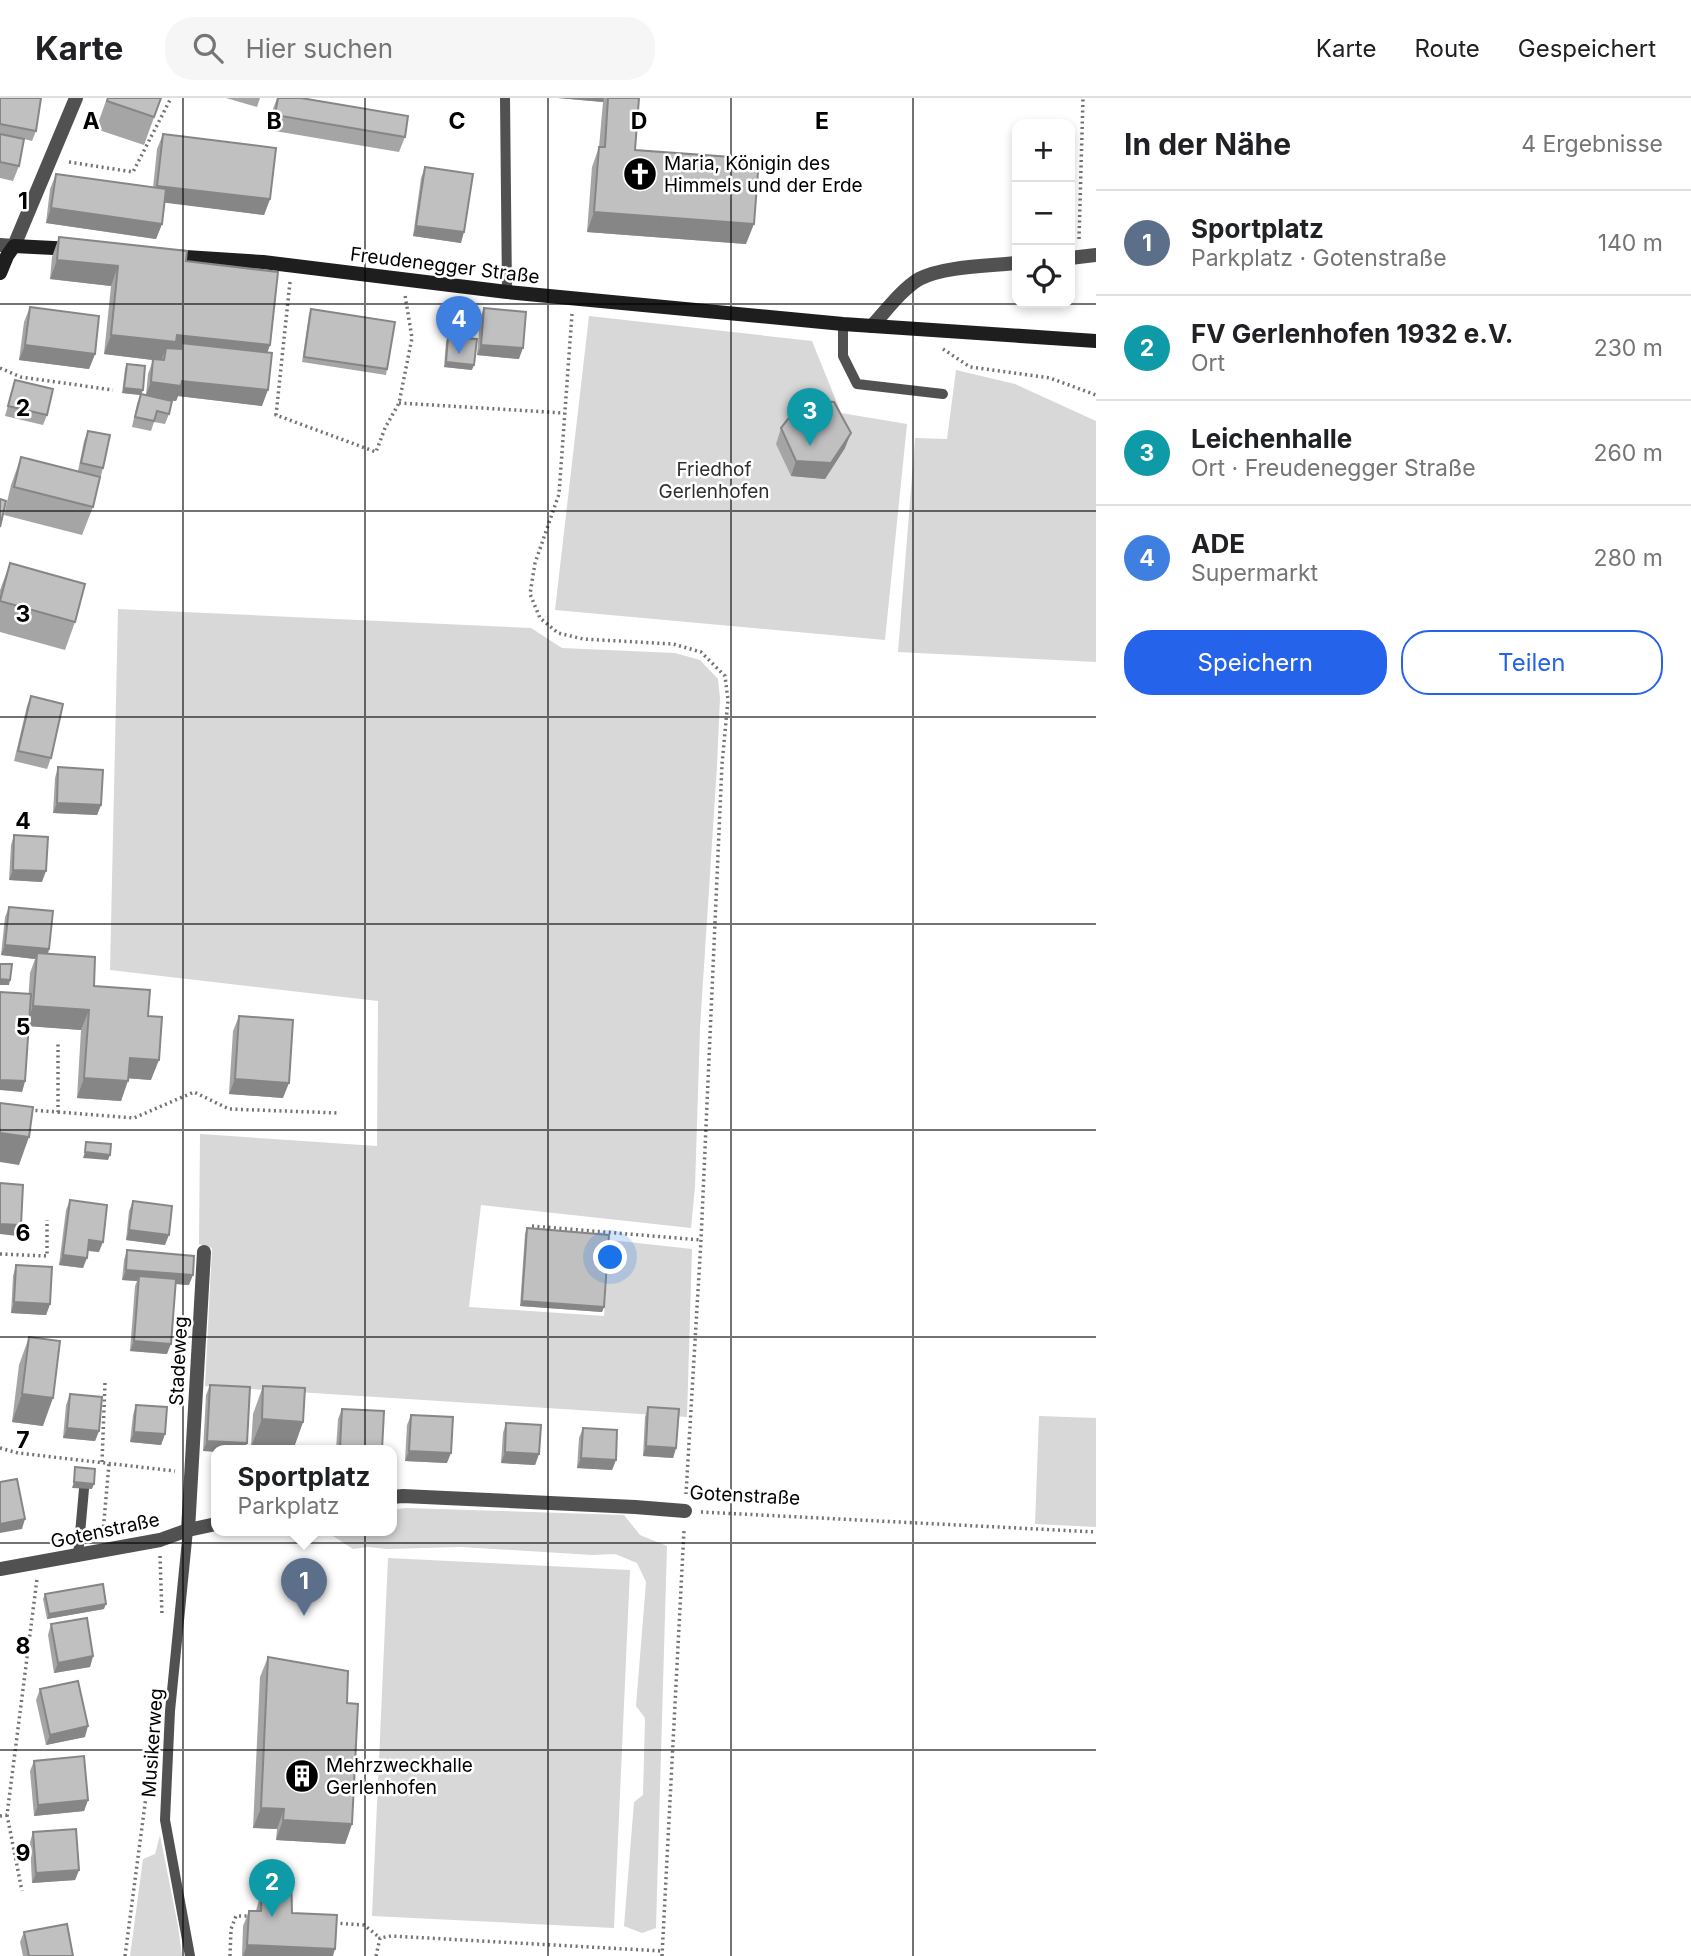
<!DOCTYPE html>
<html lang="de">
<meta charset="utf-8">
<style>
body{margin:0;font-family:Inter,sans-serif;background:#f6f6f6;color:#202124}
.controls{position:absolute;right:21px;top:21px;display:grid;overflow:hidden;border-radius:14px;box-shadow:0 4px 10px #0003}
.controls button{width:63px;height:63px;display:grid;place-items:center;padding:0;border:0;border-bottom:2px solid #e0e0e0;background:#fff;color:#202124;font:35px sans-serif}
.you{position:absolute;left:611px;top:1160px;width:24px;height:24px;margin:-18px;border:5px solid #fff;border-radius:50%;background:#1a73e8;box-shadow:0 0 0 10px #1a73e833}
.badge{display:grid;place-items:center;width:46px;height:46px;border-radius:50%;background:#2563eb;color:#fff;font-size:23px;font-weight:700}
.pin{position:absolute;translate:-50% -58px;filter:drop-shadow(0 2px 4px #0008)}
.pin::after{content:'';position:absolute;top:37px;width:24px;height:21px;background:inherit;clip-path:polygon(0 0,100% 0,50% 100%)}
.popup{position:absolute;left:211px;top:1347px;width:186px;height:91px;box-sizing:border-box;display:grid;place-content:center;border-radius:14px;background:#fff;filter:drop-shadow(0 2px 5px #0005);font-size:23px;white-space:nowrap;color:#757577}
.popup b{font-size:26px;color:#202124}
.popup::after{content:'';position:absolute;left:50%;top:100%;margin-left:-14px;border:14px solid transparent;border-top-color:#fff}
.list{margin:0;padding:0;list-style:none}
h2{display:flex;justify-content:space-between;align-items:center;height:91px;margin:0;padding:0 28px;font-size:30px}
h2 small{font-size:23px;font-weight:400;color:#757577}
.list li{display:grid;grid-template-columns:46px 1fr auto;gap:21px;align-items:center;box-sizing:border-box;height:105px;padding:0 28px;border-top:2px solid #e0e0e0}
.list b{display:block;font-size:26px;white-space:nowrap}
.list p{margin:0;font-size:23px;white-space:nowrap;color:#757577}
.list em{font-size:23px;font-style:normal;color:#757577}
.actions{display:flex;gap:14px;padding:21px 28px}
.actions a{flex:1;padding:16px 0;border:2px solid #2563eb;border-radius:28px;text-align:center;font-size:24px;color:#2563eb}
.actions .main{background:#2563eb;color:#fff}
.icon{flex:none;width:38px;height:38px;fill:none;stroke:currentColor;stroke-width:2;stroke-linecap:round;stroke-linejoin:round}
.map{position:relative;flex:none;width:1096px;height:1858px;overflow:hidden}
header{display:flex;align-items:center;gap:42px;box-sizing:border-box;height:98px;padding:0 35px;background:#fff;border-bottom:2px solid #e0e0e0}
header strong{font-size:33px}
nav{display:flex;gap:38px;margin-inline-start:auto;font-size:24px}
.search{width:490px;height:63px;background:#f6f6f6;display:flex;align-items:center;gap:18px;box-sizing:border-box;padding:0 24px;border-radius:28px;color:#757577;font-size:26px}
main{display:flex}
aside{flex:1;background:#fff}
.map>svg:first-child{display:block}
.green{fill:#d8d8d8}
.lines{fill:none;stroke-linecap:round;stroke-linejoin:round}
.path{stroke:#737373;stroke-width:3.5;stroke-dasharray:2 3.5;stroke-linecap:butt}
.lane{stroke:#515151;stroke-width:10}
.street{stroke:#515151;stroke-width:14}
.secondary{stroke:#1e1e1e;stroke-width:14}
.wall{fill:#a5a5a5}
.shaded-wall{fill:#868686}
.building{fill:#c0c0c0;stroke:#868686;stroke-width:2}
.grid{fill:none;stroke:#000;stroke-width:2;stroke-opacity:0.55}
.labels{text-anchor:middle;stroke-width:5;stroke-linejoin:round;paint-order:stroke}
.poi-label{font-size:19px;fill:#000;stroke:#fff;text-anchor:start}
.street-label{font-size:19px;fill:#000;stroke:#fff}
.park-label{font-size:19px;fill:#2f2f2f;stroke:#fff}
.grid-label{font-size:23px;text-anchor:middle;font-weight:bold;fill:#000;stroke:#fff;stroke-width:5;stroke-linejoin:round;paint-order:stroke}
</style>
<header>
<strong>Karte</strong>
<div class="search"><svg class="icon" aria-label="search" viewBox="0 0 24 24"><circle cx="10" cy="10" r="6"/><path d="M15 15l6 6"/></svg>Hier suchen</div>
<nav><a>Karte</a><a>Route</a><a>Gespeichert</a></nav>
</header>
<main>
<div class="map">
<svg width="1096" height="1858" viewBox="0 0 1096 1858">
<rect width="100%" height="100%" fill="#fff"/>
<g class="green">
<path d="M589 218 812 243 841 315 907 326 885 542 555 512Z"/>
<path d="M956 272 1015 286 1096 323V564L898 554 915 340 947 341Z"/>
<path d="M118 511 531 530 562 550 675 555 700 562 718 581 720 600 717 668 700 930 695 1089 691 1130 481 1107 469 1209 604 1218 610 1142 692 1151 687 1319 205 1288 212 1150 199 1146 200 1036 377 1048 378 903 110 872Z"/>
<path d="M1039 1318 1096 1320V1429L1035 1426Z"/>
<path d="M406 1410 624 1417 640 1437 667 1448 656 1830 642 1835 624 1828 634 1704 643 1697 645 1620 636 1608 646 1484 637 1465 615 1456 592 1457 461 1449 387 1451 368 1449 353 1451 327 1434V1432H392V1412Z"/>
<path d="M388 1460 630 1472 614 1830 372 1818Z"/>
<path d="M160 1737 178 1828 182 1858H130L143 1761 155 1756Z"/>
</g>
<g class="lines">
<g class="path">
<path d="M69 64 133 74 171 0"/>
<path d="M1079 141 1083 0"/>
<path d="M290 184 276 317 376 354 385 330 399 305 412 240 405 197"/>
<path d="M572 216 559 396 535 465 530 496 540 520 558 535 583 541 673 546 701 554 725 578 728 602 722 666 701 1142 686 1396"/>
<path d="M943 251 970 269 1050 280 1096 297"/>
<path d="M0 270 21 279 113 292"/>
<path d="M399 305 564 315"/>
<path d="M30 1012 58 1014V943"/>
<path d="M58 1014 134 1020 194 994 229 1011 339 1015"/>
<path d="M532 1128 701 1142"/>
<path d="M0 1156 47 1158V1122"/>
<path d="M0 1350 18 1355 175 1373"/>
<path d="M102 1364 105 1285"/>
<path d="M701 1414 1096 1434"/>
<path d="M103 1434 109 1366"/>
<path d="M160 1458 162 1517"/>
<path d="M7 1717 22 1793"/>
<path d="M0 1718 7 1717 37 1481"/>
<path d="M335 1825 364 1827 380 1840"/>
<path d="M125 1858 150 1668"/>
<path d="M230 1858 231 1831 236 1818H250"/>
<path d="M376 1858 380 1840 391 1838 662 1853"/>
<path d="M662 1858 684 1432"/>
</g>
<g class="lane">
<path d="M505 0 507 194"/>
<path d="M843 226V258L857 286 943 296"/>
<path d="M188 1432 170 1613 165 1722 190 1858"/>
<path d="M78 1458 84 1391"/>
</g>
<g class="street">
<path d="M0 147 14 148 76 0"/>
<path d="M1070 160 1096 157"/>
<path d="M872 228C886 213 901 192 919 181 944 168 989 168 1017 165"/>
<path d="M392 1399 403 1398 635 1409 685 1413"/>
<path d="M188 1432 204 1154"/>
<path d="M0 1471 160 1442 188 1432 216 1426"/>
</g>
<g class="secondary">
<path d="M170 158 263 164 507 194 843 226 1096 243"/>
<path d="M0 175 7 158 14 148 73 151"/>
</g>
</g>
<g class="wall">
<path d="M0 0 36 33 32 43 24 41 19 68 13 83 0 80Z"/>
<path d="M107 0H161L144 47 96 31Z"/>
<path d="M226 0H260L257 9Z"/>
<path d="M277 0H301L405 39 399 54 269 32 273 11Z"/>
<path d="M558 0H639L635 52 746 146 587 134 592 69 599 49 603 4Z"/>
<path d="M163 36 270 101 264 117 164 104 162 126 156 141 46 125 50 91 56 76 153 90 157 51Z"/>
<path d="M425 69 461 145 413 138 421 80Z"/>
<path d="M59 139 186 163 270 247 267 254 262 308 178 298 176 303 167 302 169 316 165 326 154 324 151 333 132 329 137 306 140 297 122 295 125 271 127 266 141 296 146 297 148 276 153 262 104 256 111 188 50 181 52 159Z"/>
<path d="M30 209 95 256 89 271 19 262 24 224Z"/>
<path d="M484 210 519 261 477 257 480 220Z"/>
<path d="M311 211 387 271 386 277 302 264 309 216Z"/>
<path d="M448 239 472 272 444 269 446 244Z"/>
<path d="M15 282 47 317 43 327 5 318Z"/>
<path d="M781 330 845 350 825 381 791 378 776 346Z"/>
<path d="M88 333 103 370 93 409 82 437 4 417 11 387 21 359 78 373 84 343Z"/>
<path d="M10 465 75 524 65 552 0 534V492Z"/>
<path d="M31 598 51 660 47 671 14 663 27 608Z"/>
<path d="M58 669 101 707 97 717 53 715 55 680Z"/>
<path d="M14 737 42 784 9 782 11 747Z"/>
<path d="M9 809 49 851 48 856 94 888 148 918 151 982 128 980 121 1003 77 1000 81 932 29 928 25 983 22 994 30 875 35 861 1 857 5 819Z"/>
<path d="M239 918 283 1000 229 996 233 933Z"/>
<path d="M70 1102 99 1154 87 1153 83 1170 59 1167 66 1112Z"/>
<path d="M133 1103 165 1147 126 1142 129 1113Z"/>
<path d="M527 1130 604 1209 602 1214 520 1208 525 1136Z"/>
<path d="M127 1152 189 1187 176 1186 167 1256 130 1253 135 1188 137 1183 122 1182 124 1162Z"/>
<path d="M16 1167 50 1206 46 1217 11 1215 13 1178Z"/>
<path d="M29 1239 43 1328 12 1324 19 1267Z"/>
<path d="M210 1287 247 1345 244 1352 203 1353 206 1297Z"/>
<path d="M263 1288 303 1324 293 1352 251 1349 253 1316Z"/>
<path d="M70 1296 99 1333 95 1343 63 1340 66 1307Z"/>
<path d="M136 1307 165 1336 161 1347 130 1344 133 1317Z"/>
<path d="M648 1309 676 1350 673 1360 643 1358 645 1319Z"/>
<path d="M342 1311 382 1352H336L338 1321Z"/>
<path d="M411 1317 447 1365 405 1363 407 1327Z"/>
<path d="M506 1325 539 1356 535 1367 501 1365 503 1335Z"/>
<path d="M583 1330 616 1362 612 1372 577 1370 579 1340Z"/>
<path d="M45 1496 104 1511 47 1521 43 1501Z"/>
<path d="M51 1526 93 1558 90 1569 54 1575 48 1537Z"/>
<path d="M268 1559 347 1605 352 1726 345 1746 276 1742 277 1731 253 1730 260 1579Z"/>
<path d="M40 1591 85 1639 46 1647 36 1602Z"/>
<path d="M34 1663 88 1702 84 1713 34 1718 30 1673Z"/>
<path d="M33 1734 79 1772 75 1782 32 1785 30 1744Z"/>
<path d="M266 1773 292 1815 333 1858H242L243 1828 249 1813H256L257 1809 260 1799V1788Z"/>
<path d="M24 1834 73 1858H23L20 1844Z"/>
</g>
<g class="shaded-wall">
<path d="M558 0H604L603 4Z"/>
<path d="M157 88 270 101 264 117 151 103Z"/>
<path d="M51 110 162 126 156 141 46 125Z"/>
<path d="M594 114 754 126 746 146 587 134Z"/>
<path d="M416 128 464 134 461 145 413 138Z"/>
<path d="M57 162 118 168 111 188 50 181Z"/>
<path d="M111 237H177L270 247 263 267 181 251V245L177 257 166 250 161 263 104 256Z"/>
<path d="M25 247 95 256 89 271 19 262Z"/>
<path d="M481 247 523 250 519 261 477 257Z"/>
<path d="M446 264 474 267 472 272 444 269Z"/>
<path d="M182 283 268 292 262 308 178 298 176 303 145 299 151 284Z"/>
<path d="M124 290 143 292 141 297 122 295Z"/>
<path d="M851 335 845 350 825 381 791 378 796 363Z"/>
<path d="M57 705 101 707 97 717 53 715Z"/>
<path d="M13 772 46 773 42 784 9 782Z"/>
<path d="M5 847 49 851 46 862 37 855 35 861 1 857Z"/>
<path d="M0 881 10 882 9 887H0Z"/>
<path d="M33 908 89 912 81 932 26 928Z"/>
<path d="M130 960 159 962 151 982 123 980Z"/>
<path d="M84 980 128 983 121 1003 77 1000Z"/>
<path d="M235 981 289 985 283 1000 229 996Z"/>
<path d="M0 982 25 983 22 994 0 992Z"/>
<path d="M0 1035 29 1039 19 1067 0 1064Z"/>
<path d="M85 1054 110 1057 108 1062 83 1060Z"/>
<path d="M0 1126 21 1127 17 1138 0 1136Z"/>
<path d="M129 1132 169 1137 165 1147 126 1142Z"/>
<path d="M89 1142 103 1144 99 1154 85 1152Z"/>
<path d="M63 1157 87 1160 83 1170 59 1167Z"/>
<path d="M126 1172 193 1177 189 1187 138 1183 139 1178 137 1183 122 1182Z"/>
<path d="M522 1203 604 1209 602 1214 520 1208Z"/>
<path d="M14 1204 50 1206 46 1217 11 1215Z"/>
<path d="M134 1243 171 1246 167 1256 130 1253Z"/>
<path d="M22 1296 53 1300 43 1328 12 1324Z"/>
<path d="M262 1321 303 1324 293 1352 251 1349Z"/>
<path d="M67 1330 99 1333 95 1343 63 1340Z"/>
<path d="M134 1334 165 1336 161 1347 130 1344Z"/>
<path d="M207 1343 247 1345 244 1352H216V1354L203 1353Z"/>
<path d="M646 1348 676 1350 673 1360 643 1358Z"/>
<path d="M340 1349 382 1352H339Z"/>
<path d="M409 1353 451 1355 447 1365 405 1363Z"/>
<path d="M505 1354 539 1356 535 1367 501 1365Z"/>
<path d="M581 1360 616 1362 612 1372 577 1370Z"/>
<path d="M74 1384 94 1386 92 1391 72 1390Z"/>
<path d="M25 1421 22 1431 0 1435V1426Z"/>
<path d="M106 1506 104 1511 47 1521 49 1516Z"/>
<path d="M93 1558 90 1569 54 1575 58 1565Z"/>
<path d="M88 1628 85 1639 46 1647 50 1637Z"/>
<path d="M88 1702 84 1713 34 1718 38 1707Z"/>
<path d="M261 1710 284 1711 277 1731 253 1730Z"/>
<path d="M283 1722 352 1726 345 1746 276 1742Z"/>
<path d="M79 1772 75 1782 32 1785 36 1775Z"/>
<path d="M247 1847 335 1851 333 1858H243Z"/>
</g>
<g class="building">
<path d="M0 0H41L36 33 0 26Z"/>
<path d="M108 0H161L154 19 107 3Z"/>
<path d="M278 0H301L408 18 405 39 275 17Z"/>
<path d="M608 0H639L635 52 759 61 754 126 594 114 599 49H605Z"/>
<path d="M0 36 24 41 19 68 0 64Z"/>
<path d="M163 36 276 50 270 101 157 88Z"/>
<path d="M425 69 473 76 464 134 416 128Z"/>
<path d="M56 76 166 91 162 126 51 110Z"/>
<path d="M59 139 187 153 186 163 278 174 270 247 177 237 176 244 111 237 118 168 57 162Z"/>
<path d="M30 209 99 218 95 256 25 247Z"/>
<path d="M484 210 526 214 523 250 481 247Z"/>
<path d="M311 211 395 224 387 271 304 259Z"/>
<path d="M448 239 477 241 474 267 446 264Z"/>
<path d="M181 245 272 255 268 292 182 283 181 288 151 284 153 261 164 262 166 250 181 251Z"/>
<path d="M127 266 145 268 143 292 124 290Z"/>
<path d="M15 282 53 291 47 317 8 308Z"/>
<path d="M141 296 172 303 169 316 157 313 154 323 135 319Z"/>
<path d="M803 302 834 304 851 335 831 365 796 363 781 330Z"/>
<path d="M88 333 110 337 103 370 81 365Z"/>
<path d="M21 359 100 379 93 409 14 389Z"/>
<path d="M0 401 6 403 0 429Z"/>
<path d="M10 465 85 486 75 524 0 503Z"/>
<path d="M31 598 63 606 51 660 18 653Z"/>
<path d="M58 669 103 672 101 707 57 705Z"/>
<path d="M14 737 48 739 46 773 13 772Z"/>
<path d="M9 809 53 813 49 851 5 847Z"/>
<path d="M37 855 95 859 94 888 150 892 148 918 162 919 159 962 130 960 128 983 84 980 89 912 33 908Z"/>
<path d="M0 866H12L10 882 0 881Z"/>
<path d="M0 894 31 896 25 983 0 982Z"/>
<path d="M239 918 293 922 289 985 235 981Z"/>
<path d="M0 1005 33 1009 29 1039 0 1035Z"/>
<path d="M86 1044 111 1046 110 1057 85 1054Z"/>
<path d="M0 1085 23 1087 21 1127 0 1126Z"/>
<path d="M70 1102 107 1107 103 1144 89 1142 87 1160 63 1157Z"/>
<path d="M133 1103 172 1108 169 1137 129 1132Z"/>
<path d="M527 1130 609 1137 604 1209 522 1203Z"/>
<path d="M127 1152 194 1158 193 1177 126 1172Z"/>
<path d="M16 1167 52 1169 50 1206 14 1204Z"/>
<path d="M139 1178 176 1181 171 1246 134 1243Z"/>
<path d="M29 1239 60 1243 53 1300 22 1296Z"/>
<path d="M210 1287 250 1289 247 1345 207 1343Z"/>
<path d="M263 1288 305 1290 303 1324 262 1321Z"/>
<path d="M70 1296 102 1299 99 1333 67 1330Z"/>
<path d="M136 1307 167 1309 165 1336 134 1334Z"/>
<path d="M648 1309 679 1311 676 1350 646 1348Z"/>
<path d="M342 1311 384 1313 382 1352 340 1349Z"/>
<path d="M411 1317 453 1319 451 1355 409 1353Z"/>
<path d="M506 1325 541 1327 539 1356 505 1354Z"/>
<path d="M583 1330 617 1332 616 1362 581 1360Z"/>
<path d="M75 1369 95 1371 94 1386 74 1384Z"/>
<path d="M17 1381 25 1421 0 1426V1384Z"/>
<path d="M103 1486 106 1506 49 1516 45 1496Z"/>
<path d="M87 1520 93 1558 58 1565 51 1526Z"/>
<path d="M268 1559 348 1573 347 1605 358 1606 352 1726 283 1722 284 1711 261 1710Z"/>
<path d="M78 1583 88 1628 50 1637 40 1591Z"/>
<path d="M84 1658 88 1702 38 1707 34 1663Z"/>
<path d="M76 1731 79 1772 36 1775 33 1734Z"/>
<path d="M266 1773 291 1774 292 1815 337 1817 335 1851 247 1847 249 1813H261L262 1793 265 1794Z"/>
<path d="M67 1826 73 1858H29L24 1834Z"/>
</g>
<path class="grid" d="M183 0V1858M365 0V1858M548 0V1858M731 0V1858M913 0V1858M0 206H1096M0 413H1096M0 619H1096M0 826H1096M0 1032H1096M0 1239H1096M0 1445H1096M0 1652H1096"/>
<defs>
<g id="church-disc" transform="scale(1.75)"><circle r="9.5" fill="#000" stroke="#fff"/><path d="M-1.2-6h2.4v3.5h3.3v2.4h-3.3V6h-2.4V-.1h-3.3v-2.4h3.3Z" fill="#fff"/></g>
<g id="building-disc" transform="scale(1.75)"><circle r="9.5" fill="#000" stroke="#fff"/><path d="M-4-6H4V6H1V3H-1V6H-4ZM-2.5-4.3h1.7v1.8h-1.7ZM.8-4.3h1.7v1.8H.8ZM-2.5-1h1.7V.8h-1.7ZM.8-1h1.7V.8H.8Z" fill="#fff"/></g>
</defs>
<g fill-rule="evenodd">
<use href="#church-disc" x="640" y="76"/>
<use href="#building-disc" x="302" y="1678"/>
</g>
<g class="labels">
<g class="poi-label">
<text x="664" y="72">Maria, Königin des<tspan x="664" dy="22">Himmels und der Erde</tspan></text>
<text x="326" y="1674">Mehrzweckhalle<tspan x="326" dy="22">Gerlenhofen</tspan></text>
</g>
<g class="street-label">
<text transform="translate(445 167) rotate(7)" y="7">Freudenegger Straße</text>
<text transform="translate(178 1263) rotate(-87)" y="7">Stadeweg</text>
<text transform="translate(745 1397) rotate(3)" y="7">Gotenstraße</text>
<text transform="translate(105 1432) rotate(-12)" y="7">Gotenstraße</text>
<text transform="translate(152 1645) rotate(-86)" y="7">Musikerweg</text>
</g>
<g class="park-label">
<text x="714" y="378">Friedhof<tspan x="714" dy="22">Gerlenhofen</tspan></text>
</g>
</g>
<g class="grid-label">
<text x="91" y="31">A</text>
<text x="274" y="31">B</text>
<text x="457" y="31">C</text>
<text x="639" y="31">D</text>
<text x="822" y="31">E</text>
<text x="23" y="111">1</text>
<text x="23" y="318">2</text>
<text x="23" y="524">3</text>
<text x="23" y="731">4</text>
<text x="23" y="937">5</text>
<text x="23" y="1143">6</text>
<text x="23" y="1350">7</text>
<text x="23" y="1556">8</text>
<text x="23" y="1763">9</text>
</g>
</svg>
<div class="controls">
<button>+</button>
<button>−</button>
<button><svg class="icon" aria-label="locate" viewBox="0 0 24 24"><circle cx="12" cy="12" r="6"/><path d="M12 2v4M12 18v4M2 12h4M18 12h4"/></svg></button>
</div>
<div class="you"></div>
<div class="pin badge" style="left:304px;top:1518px;background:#5c6f8a">1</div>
<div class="popup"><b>Sportplatz</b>Parkplatz</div>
<div class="pin badge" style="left:272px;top:1819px;background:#0f9aa8">2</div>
<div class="pin badge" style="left:810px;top:348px;background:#0f9aa8">3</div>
<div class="pin badge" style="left:459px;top:256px;background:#3f7fe0">4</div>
</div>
<aside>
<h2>In der Nähe<small>4 Ergebnisse</small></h2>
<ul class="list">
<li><span class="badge" style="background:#5c6f8a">1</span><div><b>Sportplatz</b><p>Parkplatz · Gotenstraße</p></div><em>140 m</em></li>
<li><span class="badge" style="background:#0f9aa8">2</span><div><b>FV Gerlenhofen 1932 e.V.</b><p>Ort</p></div><em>230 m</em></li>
<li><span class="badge" style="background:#0f9aa8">3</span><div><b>Leichenhalle</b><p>Ort · Freudenegger Straße</p></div><em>260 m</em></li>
<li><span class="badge" style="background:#3f7fe0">4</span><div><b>ADE</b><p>Supermarkt</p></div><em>280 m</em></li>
</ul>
<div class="actions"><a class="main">Speichern</a><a>Teilen</a></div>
</aside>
</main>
